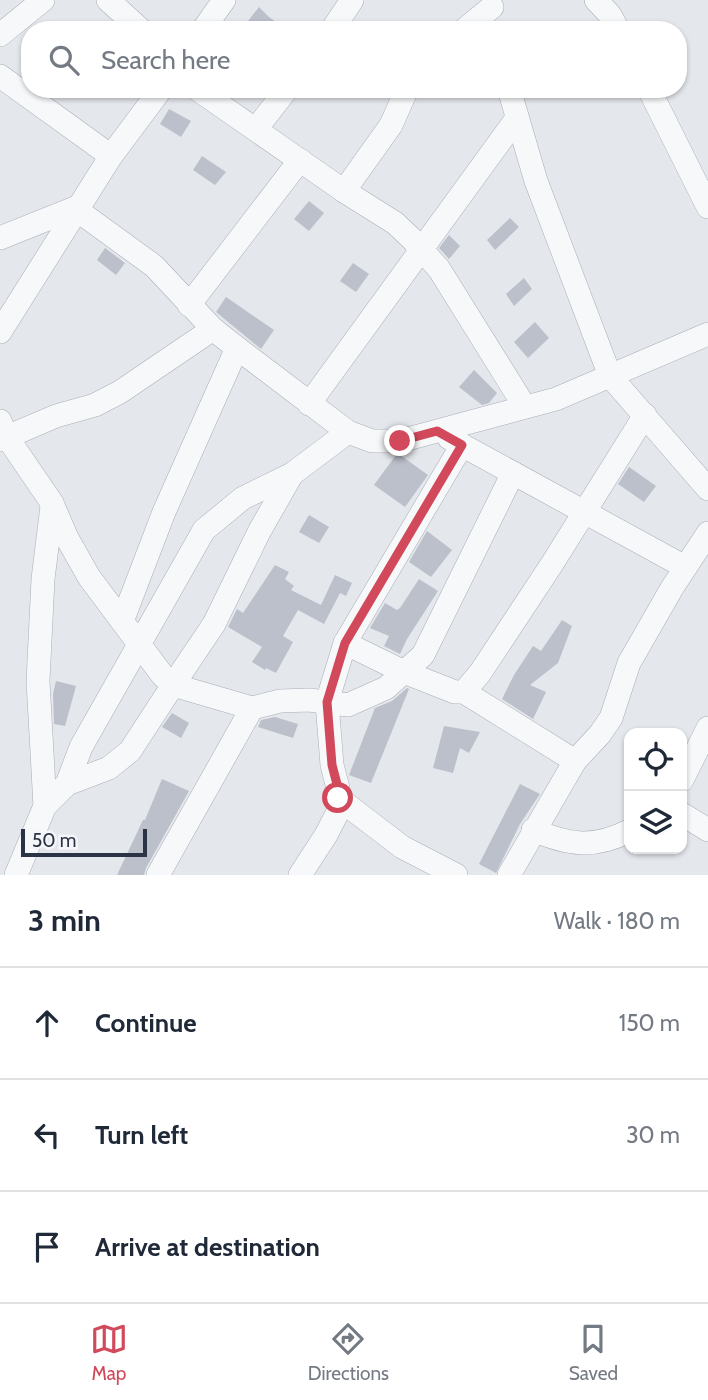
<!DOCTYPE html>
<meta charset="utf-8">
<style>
body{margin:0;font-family:Cabin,sans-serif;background:#f6f6f7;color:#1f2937}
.controls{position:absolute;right:21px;bottom:21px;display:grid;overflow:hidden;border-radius:14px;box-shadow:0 2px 5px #0004}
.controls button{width:63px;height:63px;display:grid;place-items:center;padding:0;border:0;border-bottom:2px solid #e0e1e3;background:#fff;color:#1f2937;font:35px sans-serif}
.scale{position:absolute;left:21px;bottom:18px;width:126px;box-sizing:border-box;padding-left:7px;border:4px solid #2b3445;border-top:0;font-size:19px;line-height:24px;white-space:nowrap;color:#2b3445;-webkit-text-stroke:5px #f4f6f9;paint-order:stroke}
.stop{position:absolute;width:21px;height:21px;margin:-16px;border:5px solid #d1495b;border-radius:50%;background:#fff}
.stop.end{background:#d1495b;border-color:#fff;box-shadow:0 2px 7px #0008}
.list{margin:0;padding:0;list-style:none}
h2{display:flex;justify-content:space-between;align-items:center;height:91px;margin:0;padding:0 28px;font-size:30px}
h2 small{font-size:23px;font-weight:400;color:#747a83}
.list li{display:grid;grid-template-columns:46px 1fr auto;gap:21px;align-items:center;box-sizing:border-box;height:112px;padding:0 28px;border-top:2px solid #e0e1e3}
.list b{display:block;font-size:26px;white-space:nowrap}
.list em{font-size:23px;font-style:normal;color:#747a83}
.icon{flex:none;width:38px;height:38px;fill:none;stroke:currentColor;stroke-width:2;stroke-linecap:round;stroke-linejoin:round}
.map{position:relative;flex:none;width:708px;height:875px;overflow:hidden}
.search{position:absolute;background:#fff;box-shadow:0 2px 5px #0004;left:21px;right:21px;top:21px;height:77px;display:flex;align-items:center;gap:18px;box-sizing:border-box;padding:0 24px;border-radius:28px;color:#747a83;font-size:26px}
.sheet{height:427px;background:#fff}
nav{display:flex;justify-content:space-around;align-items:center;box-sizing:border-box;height:98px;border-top:2px solid #e0e1e3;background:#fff;font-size:19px;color:#747a83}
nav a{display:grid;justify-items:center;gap:4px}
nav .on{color:#d1495b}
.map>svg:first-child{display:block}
.building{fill:#bbc0ca}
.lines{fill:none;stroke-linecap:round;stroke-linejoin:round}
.minor-casing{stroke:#a9aeb7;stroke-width:24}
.minor{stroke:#f7f8fa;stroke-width:23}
.route{stroke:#d1495b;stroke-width:9}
</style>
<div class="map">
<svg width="708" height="875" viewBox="0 0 708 875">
<rect width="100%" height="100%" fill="#e4e7ec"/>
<g class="building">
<path d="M259 7 269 17 287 30H241Z"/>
<path d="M169 109 191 121 181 137 160 124Z"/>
<path d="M202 156 226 172 215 185 193 170Z"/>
<path d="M309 201 324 213 309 231 294 219Z"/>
<path d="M510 218 519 227 495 250 487 240Z"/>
<path d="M449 235 460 246 449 259 439 248Z"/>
<path d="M105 248 125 263 116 275 97 260Z"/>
<path d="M353 263 369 274 356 292 340 281Z"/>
<path d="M524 278 532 289 514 306 506 294Z"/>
<path d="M226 297 274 330 261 349 216 312Z"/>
<path d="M535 322 549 338 528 358 514 342Z"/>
<path d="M474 370 497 393 489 403 482 405 459 387Z"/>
<path d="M396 455H400L428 475 405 507 374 485Z"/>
<path d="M629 467 656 486 644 502 618 484Z"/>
<path d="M309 515 329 527 319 543 299 532Z"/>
<path d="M427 531 452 550 431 577 409 562Z"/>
<path d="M275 565 289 572 285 579 294 586 291 590 321 605 335 575 352 583 346 596 340 593 324 624 298 610 283 636 293 642 276 673 266 668 265 670 252 662 262 647 228 627 237 609 243 613Z"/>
<path d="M419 579 438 591 407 639 400 654 384 646 389 636 370 628 385 603 397 610 400 608Z"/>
<path d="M562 620 572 626 558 663 530 685 546 692 533 719 502 699 514 675 533 646 541 651Z"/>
<path d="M56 681 76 686 65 726 54 724 53 694Z"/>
<path d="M407 688 409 689 371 783 349 775 375 708 392 701Z"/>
<path d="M172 713 189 723 181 738 162 727Z"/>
<path d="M275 717 298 724 293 738 258 727 261 720Z"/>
<path d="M444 726 480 732 469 753 460 748 453 773 433 768Z"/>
<path d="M162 779 189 791 146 868 144 875H117L143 820H145Z"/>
<path d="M520 784 540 794 520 824 496 873 479 864Z"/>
</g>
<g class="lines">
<g class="minor-casing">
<g id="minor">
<path d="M108 0 141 30"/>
<path d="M596 0 610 15 618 30"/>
<path d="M203 30 224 0"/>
<path d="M332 30 352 0"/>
<path d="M464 30 492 7"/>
<path d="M0 35 43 0"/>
<path d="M0 76 111 156"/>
<path d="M197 89 344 191 395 223 414 241 439 269 525 407"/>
<path d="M509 89 536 181 610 376 708 489"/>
<path d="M649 89 708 207"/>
<path d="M256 129 287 89"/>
<path d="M344 191 391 125 407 89"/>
<path d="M77 210 154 266 213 329 237 348 348 432 372 441H400L556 399 708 334"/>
<path d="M0 238 80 206"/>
<path d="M189 305 300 160"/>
<path d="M0 332 111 156 161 89"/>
<path d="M309 404 517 118"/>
<path d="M0 421 7 437 52 503 67 538 89 577 163 676 173 685 214 624 259 532 292 474 348 432"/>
<path d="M449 438 685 567"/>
<path d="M0 440 56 416 95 405 120 392 213 329"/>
<path d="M123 619 164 512 237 348"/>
<path d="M345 643 404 672 455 692H464L480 673 552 564 645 415"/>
<path d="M464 692 575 761"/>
<path d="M682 780 708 728"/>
<path d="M67 784 81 747 204 530 243 498 292 474"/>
<path d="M338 798 402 847 456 875"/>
<path d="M45 806 38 681 43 579 52 506"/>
<path d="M682 814 708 830"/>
<path d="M533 830C569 845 593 849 629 831"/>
<path d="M16 875 45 806 67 784 109 768 130 751 173 685 252 708 280 701 309 700 348 705 386 688 423 655 513 473"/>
<path d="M158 875 252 708"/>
<path d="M300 875 326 835 340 808 338 788 332 765 327 702 345 643 462 445"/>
<path d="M509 875 575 761 600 734 611 718 629 663 672 588 708 533"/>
</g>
</g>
<use href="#minor" class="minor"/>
</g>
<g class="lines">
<path class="route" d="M338 798V788L332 765 327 702 345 643 462 445 437 431 400 441"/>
</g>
</svg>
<div class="controls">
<button><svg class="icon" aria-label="locate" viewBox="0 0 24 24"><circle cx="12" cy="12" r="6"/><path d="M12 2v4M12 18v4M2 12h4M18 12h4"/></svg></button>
<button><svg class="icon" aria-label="layers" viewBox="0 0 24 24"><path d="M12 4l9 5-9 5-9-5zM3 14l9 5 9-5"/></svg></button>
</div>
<div class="scale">50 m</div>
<div class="stop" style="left:338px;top:798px"></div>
<div class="stop end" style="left:400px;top:441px"></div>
<div class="search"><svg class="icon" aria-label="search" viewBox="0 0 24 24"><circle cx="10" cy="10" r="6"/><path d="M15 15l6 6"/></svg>Search here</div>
</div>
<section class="sheet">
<h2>3 min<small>Walk · 180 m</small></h2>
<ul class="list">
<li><svg class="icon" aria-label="ahead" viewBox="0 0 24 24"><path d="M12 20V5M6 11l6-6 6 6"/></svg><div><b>Continue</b></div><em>150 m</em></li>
<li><svg class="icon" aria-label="left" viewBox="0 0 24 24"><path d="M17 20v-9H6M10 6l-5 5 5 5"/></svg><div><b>Turn left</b></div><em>30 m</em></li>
<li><svg class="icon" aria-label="arrive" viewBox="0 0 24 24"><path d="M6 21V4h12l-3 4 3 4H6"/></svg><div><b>Arrive at destination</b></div></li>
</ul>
</section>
<nav>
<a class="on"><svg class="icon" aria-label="map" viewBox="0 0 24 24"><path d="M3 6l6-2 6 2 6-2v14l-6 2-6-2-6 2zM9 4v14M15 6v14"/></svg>Map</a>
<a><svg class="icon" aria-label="directions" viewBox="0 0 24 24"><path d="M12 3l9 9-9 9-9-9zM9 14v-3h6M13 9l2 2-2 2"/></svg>Directions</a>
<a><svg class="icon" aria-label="saved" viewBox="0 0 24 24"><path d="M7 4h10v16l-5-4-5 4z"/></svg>Saved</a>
</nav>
